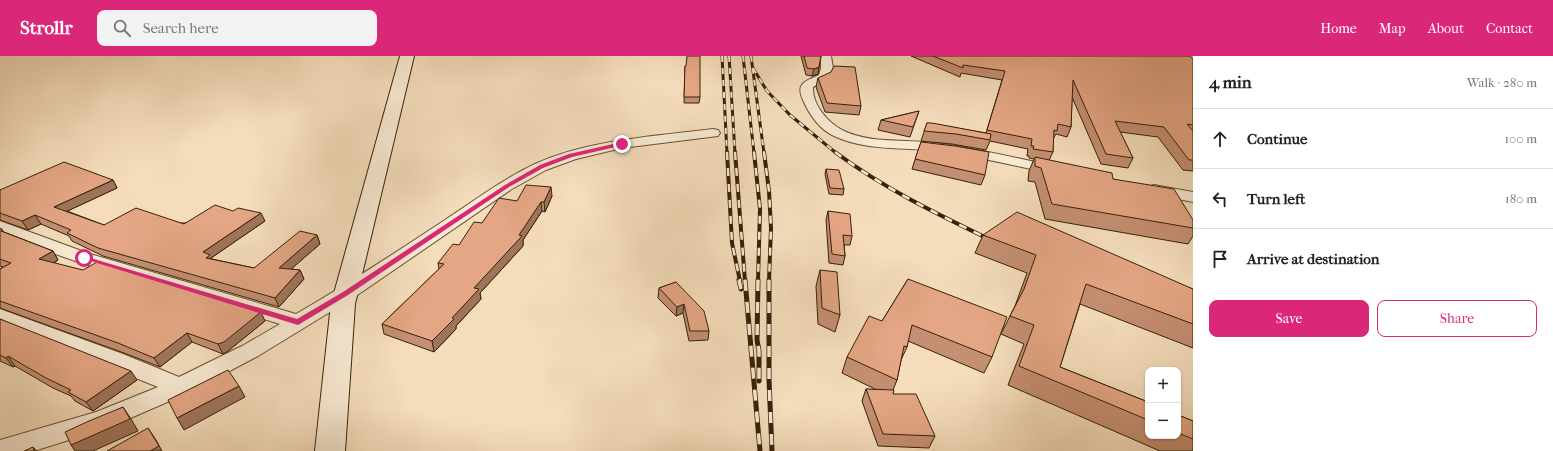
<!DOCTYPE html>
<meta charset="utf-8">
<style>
body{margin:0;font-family:"IM FELL French Canon",serif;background:#f2f2f2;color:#222}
.controls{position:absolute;right:12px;bottom:12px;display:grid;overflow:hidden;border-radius:8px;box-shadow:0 1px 3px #0004}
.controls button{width:36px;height:36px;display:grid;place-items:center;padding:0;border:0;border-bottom:1px solid #e0e0e0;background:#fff;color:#222;font:20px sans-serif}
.stop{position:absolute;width:12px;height:12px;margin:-9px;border:3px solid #db2777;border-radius:50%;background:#fff}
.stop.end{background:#db2777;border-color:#fff;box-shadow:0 1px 4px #0008}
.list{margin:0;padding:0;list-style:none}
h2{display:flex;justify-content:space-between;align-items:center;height:52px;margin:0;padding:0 16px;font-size:17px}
h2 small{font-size:13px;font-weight:400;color:#767676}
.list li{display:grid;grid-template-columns:26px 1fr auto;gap:12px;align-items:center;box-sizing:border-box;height:60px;padding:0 16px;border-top:1px solid #e0e0e0}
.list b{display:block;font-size:15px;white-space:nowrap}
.list em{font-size:13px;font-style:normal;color:#767676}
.actions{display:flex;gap:8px;padding:12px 16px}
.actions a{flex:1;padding:9px 0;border:1px solid #db2777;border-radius:8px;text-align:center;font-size:14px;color:#db2777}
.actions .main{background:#db2777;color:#fff}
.icon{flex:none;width:22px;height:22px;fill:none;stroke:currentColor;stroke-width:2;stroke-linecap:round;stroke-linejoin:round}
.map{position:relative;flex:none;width:1193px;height:395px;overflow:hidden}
header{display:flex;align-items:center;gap:24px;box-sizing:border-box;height:56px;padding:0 20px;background:#db2777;color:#fff}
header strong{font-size:19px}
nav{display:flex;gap:22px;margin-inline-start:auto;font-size:14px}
.search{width:280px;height:36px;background:#f2f2f2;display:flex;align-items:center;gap:10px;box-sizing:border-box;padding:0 14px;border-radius:8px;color:#767676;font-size:15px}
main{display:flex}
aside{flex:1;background:#fff}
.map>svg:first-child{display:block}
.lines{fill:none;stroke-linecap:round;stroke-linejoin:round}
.street-casing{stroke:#665134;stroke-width:2}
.secondary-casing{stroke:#372206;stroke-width:2}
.street{fill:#f8e9d3;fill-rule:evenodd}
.secondary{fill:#f8e9d3;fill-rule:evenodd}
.rail-far2-casing{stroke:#372206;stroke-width:3}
.rail-far1-casing{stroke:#372206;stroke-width:4}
.rail-casing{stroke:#372206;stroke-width:5}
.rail-far2{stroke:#f8e9d3;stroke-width:2;stroke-dasharray:6;stroke-linecap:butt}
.rail-far1{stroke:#f8e9d3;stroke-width:2.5;stroke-dasharray:8;stroke-linecap:butt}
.rail{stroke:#f8e9d3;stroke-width:3.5;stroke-dasharray:11;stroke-linecap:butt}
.wall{fill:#c48f72;stroke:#372206}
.shaded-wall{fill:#a0745c;stroke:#372206}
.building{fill:#e4a684;stroke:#372206}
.route{fill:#db2777}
</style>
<header>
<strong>Strollr</strong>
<div class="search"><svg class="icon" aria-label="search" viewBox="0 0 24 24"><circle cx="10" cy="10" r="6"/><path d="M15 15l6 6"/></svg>Search here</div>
<nav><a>Home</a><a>Map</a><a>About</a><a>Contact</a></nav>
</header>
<main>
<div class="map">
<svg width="1193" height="395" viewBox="0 0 1193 395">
<rect width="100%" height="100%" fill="#f5ddbc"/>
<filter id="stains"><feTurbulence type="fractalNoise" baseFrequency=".005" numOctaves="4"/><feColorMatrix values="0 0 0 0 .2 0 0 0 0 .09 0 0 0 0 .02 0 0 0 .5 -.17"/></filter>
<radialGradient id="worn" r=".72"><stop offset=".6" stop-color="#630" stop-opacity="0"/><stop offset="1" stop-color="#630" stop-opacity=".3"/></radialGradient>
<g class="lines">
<g class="street-casing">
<g id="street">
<path d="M821 0H831L833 12 828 23 813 31C812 48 827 66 842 74 870 88 905 83 935 87 975 92 1015 102 1055 110L1060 111 1062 114 1060 117 1055 118C1015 110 976 100 936 95 901 91 866 95 834 80 820 74 809 58 803 44 795 27 806 25 819 19L821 12Z"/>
<path d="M713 73 718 74 720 77 718 80 622 92 576 103 546 114 512 133 353 242 258 300 188 337 110 371 34 395H0V384L96 356 158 331 0 268V253L123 298 179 321 242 290 280 268 78 206 13 183 0 176V165L90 198 296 258C347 229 396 196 445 164 474 145 503 123 535 108 586 84 657 80 713 73Z"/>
<path d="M1154 129 1193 136V146L1148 137 1146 134 1148 131Z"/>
</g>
</g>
<g class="secondary-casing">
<path id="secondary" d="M400 0H414L355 248 345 395H315L331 248Z"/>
</g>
<use href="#street" class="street"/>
<use href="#secondary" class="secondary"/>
<g class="rail-far2-casing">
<g id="rail-far2">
<path d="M722 0 727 97"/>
<path d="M729 0 735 97"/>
<path d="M743 0 754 97"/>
<path d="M751 0 764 97"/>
<path d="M753 12 767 35 790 59 836 97"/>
</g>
</g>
<g class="rail-far1-casing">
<g id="rail-far1">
<path d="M727 96 732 187 740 225"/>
<path d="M735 96 745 225"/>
<path d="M754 96 760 153 758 225"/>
<path d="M764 96 769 135 771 172 769 225"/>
<path d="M835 96C883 132 939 159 993 185"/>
</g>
</g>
<g class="rail-casing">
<g id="rail">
<path d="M739 224 741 233"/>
<path d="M745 224 760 395"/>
<path d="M758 224 757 284 759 295V325"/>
<path d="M769 224V324L772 395"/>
</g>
</g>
<use href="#rail-far2" class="rail-far2"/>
<use href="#rail-far1" class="rail-far1"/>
<use href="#rail" class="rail"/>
</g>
<g class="wall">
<path d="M801 0H821L818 18 812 20 806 19Z"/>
<path d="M911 0H1190L1193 3V115L1183 114 1158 81 1120 76 1133 102 1128 112 1101 108 1072 41 1071 71 1067 81 1056 78 1053 83V96L1049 104 1113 123 1193 164V180L1188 188 1045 163 1035 126 1028 125 1029 115 1034 103 1029 102V100H1027L1028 93 990 85 986 94 952 88 921 85 927 67 986 77 1002 24 961 17 960 21Z"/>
<path d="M685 10 700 41 699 47H684Z"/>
<path d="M818 22 861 50 859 59 825 56 816 31Z"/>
<path d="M919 55 910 81 878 74 881 64Z"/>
<path d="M921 86 985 119 981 129 912 113Z"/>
<path d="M826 113 844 133 843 139 829 138 825 118Z"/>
<path d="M113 124 117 132 67 155 104 169 265 165 211 202 212 203 254 212 317 179 320 188 291 213 300 214 304 223 279 251 103 200 72 185 69 180 41 168 28 174 0 164V134Z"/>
<path d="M552 140 545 156 542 155 523 184V190L480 237 481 243 456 270V273L434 296 384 278 382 268 439 213 438 207 459 189 482 167Z"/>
<path d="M828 155 852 180 850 189H844L845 200 843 209 829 207 826 164Z"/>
<path d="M0 172 4 176 53 195 58 204 54 207 265 265 228 295 223 298 192 286 160 311 124 297 0 252V213L3 211 0 210Z"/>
<path d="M983 179 1193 233V292L1080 248 1060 311 1148 346V380H1178V359L1193 365V395H1160L1008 329 1024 288 1001 278 1015 250 1027 217 975 197Z"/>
<path d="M820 214 840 259 835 276 818 268 816 230Z"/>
<path d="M908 223 992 301 984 317 908 285 907 291 901 304 897 324 893 334V338L935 380 929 392 878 390 862 345 866 333 877 334 842 317 847 301 882 265Z"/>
<path d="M676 226 709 275 708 284 689 285 683 257 676 260 658 242 659 232Z"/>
<path d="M0 263 137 324 93 355 75 345 71 340 53 332 15 310 13 311 0 305Z"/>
</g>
<g class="shaded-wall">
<path d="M819 11 818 18 812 20 814 13Z"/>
<path d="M113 124 117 132 59 159 54 151Z"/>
<path d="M551 131 552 140 545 156 544 146Z"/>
<path d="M541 146 542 155 523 184V190L480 237 481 243 456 270V273L434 296 432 285 452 262 474 232Z"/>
<path d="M261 157 265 165 211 202 214 208 210 211 203 196Z"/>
<path d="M35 159 41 168 28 174 22 165Z"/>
<path d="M317 179 320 188 282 221 279 212Z"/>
<path d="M53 195 58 204 44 212 39 203Z"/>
<path d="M300 214 304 223 279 251 275 242Z"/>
<path d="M684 248 683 257 676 260 677 251Z"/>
<path d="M261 256 265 265 228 295 223 298 218 288Z"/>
<path d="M187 277 192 286 160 311 154 302Z"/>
<path d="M8 300 15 310 13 311 6 302Z"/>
<path d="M131 315 137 324 93 355 86 346Z"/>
<path d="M239 330 245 341 184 374 177 362Z"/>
<path d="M123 351 131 363 138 375 93 395H75L71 389Z"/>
<path d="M148 372 156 384 162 395H150Z"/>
<path d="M33 391 37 395H34Z"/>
</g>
<g class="building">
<path d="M687 0H700V41H684L685 10H686Z"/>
<path d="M804 0H821L819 11 814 13 807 12Z"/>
<path d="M933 0H1190L1193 3V69L1187 68 1193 75V104H1189L1164 71 1115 65 1133 102 1106 98 1073 24 1071 71 1058 68 1057 75 1054 74 1053 96 1033 93 1034 90H1031L1032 83 987 74 1005 15 963 9V12Z"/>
<path d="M834 10 855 11 861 50 827 47 818 22 831 16Z"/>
<path d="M919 55 913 71 881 64Z"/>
<path d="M927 67H932L991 78 990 84 956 78 924 75Z"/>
<path d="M921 86 955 90 989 96 985 119 915 103Z"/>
<path d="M1035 101 1112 117 1113 123 1174 133 1193 164V172L1052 148 1041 112 1035 110Z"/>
<path d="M64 106 113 124 54 151 104 169 136 152 184 168 215 149 233 155 238 152 261 157 203 196 210 199 206 202 254 212 300 175 317 179 279 212 300 214 275 242 98 192 67 177 71 174 35 159 22 165 0 157V134Z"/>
<path d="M826 113 839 114 844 133 830 132Z"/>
<path d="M526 129 551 131 544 146H541L519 179 522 180 474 232 479 233 452 262 454 263 432 285 382 268 444 208 438 207 453 188 459 189 474 166 482 167 499 142 517 145Z"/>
<path d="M828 155 850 158 852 180 843 179 845 200 832 198Z"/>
<path d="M1017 156 1193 233V268L1086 228 1060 311 1148 346V364L1019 310 1034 269 1010 260 1024 233 1036 199 983 179Z"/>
<path d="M0 172 3 174 1 175 53 195 39 203 83 214 97 206 261 256 224 286 218 288 187 277 154 302 118 287 0 245V213L11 207 0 203Z"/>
<path d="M820 214 837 216 840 259 822 252Z"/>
<path d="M908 223 1007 261 992 301 912 269 907 291 904 290 897 324 847 301 869 260 882 265Z"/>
<path d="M676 226 704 255 709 275H690L684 248 677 251 659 232Z"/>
<path d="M0 263 131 315 86 346 68 336 71 334 46 322 8 300 6 302 0 299Z"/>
<path d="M228 314 239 330 177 362 168 344Z"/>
<path d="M866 333 894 334 893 338H916L935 380 883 378Z"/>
<path d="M123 351 130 363 71 389 65 376 89 365Z"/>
<path d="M1178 359 1193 365V383L1178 377Z"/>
<path d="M148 372 159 390 150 395H107Z"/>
<path d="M33 391 34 395H24Z"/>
</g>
<path class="route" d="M622 86 625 88 624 89 572 101 543 112 509 131 348 239 298 269 81 202 87 201 297 263 343 236 505 129 540 109 569 98Z"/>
<rect width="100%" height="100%" filter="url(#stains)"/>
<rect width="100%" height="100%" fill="url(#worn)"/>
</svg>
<div class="controls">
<button>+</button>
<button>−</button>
</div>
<div class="stop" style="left:84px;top:202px"></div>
<div class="stop end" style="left:622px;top:88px"></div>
</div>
<aside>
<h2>4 min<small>Walk · 280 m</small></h2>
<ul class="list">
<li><svg class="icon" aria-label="ahead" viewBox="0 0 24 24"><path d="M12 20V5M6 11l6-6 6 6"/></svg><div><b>Continue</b></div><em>100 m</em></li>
<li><svg class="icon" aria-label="left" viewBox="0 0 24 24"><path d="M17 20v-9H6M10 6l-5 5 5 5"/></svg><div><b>Turn left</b></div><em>180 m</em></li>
<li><svg class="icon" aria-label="arrive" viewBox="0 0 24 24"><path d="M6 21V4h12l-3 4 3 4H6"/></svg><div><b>Arrive at destination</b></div></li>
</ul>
<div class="actions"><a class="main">Save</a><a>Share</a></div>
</aside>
</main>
